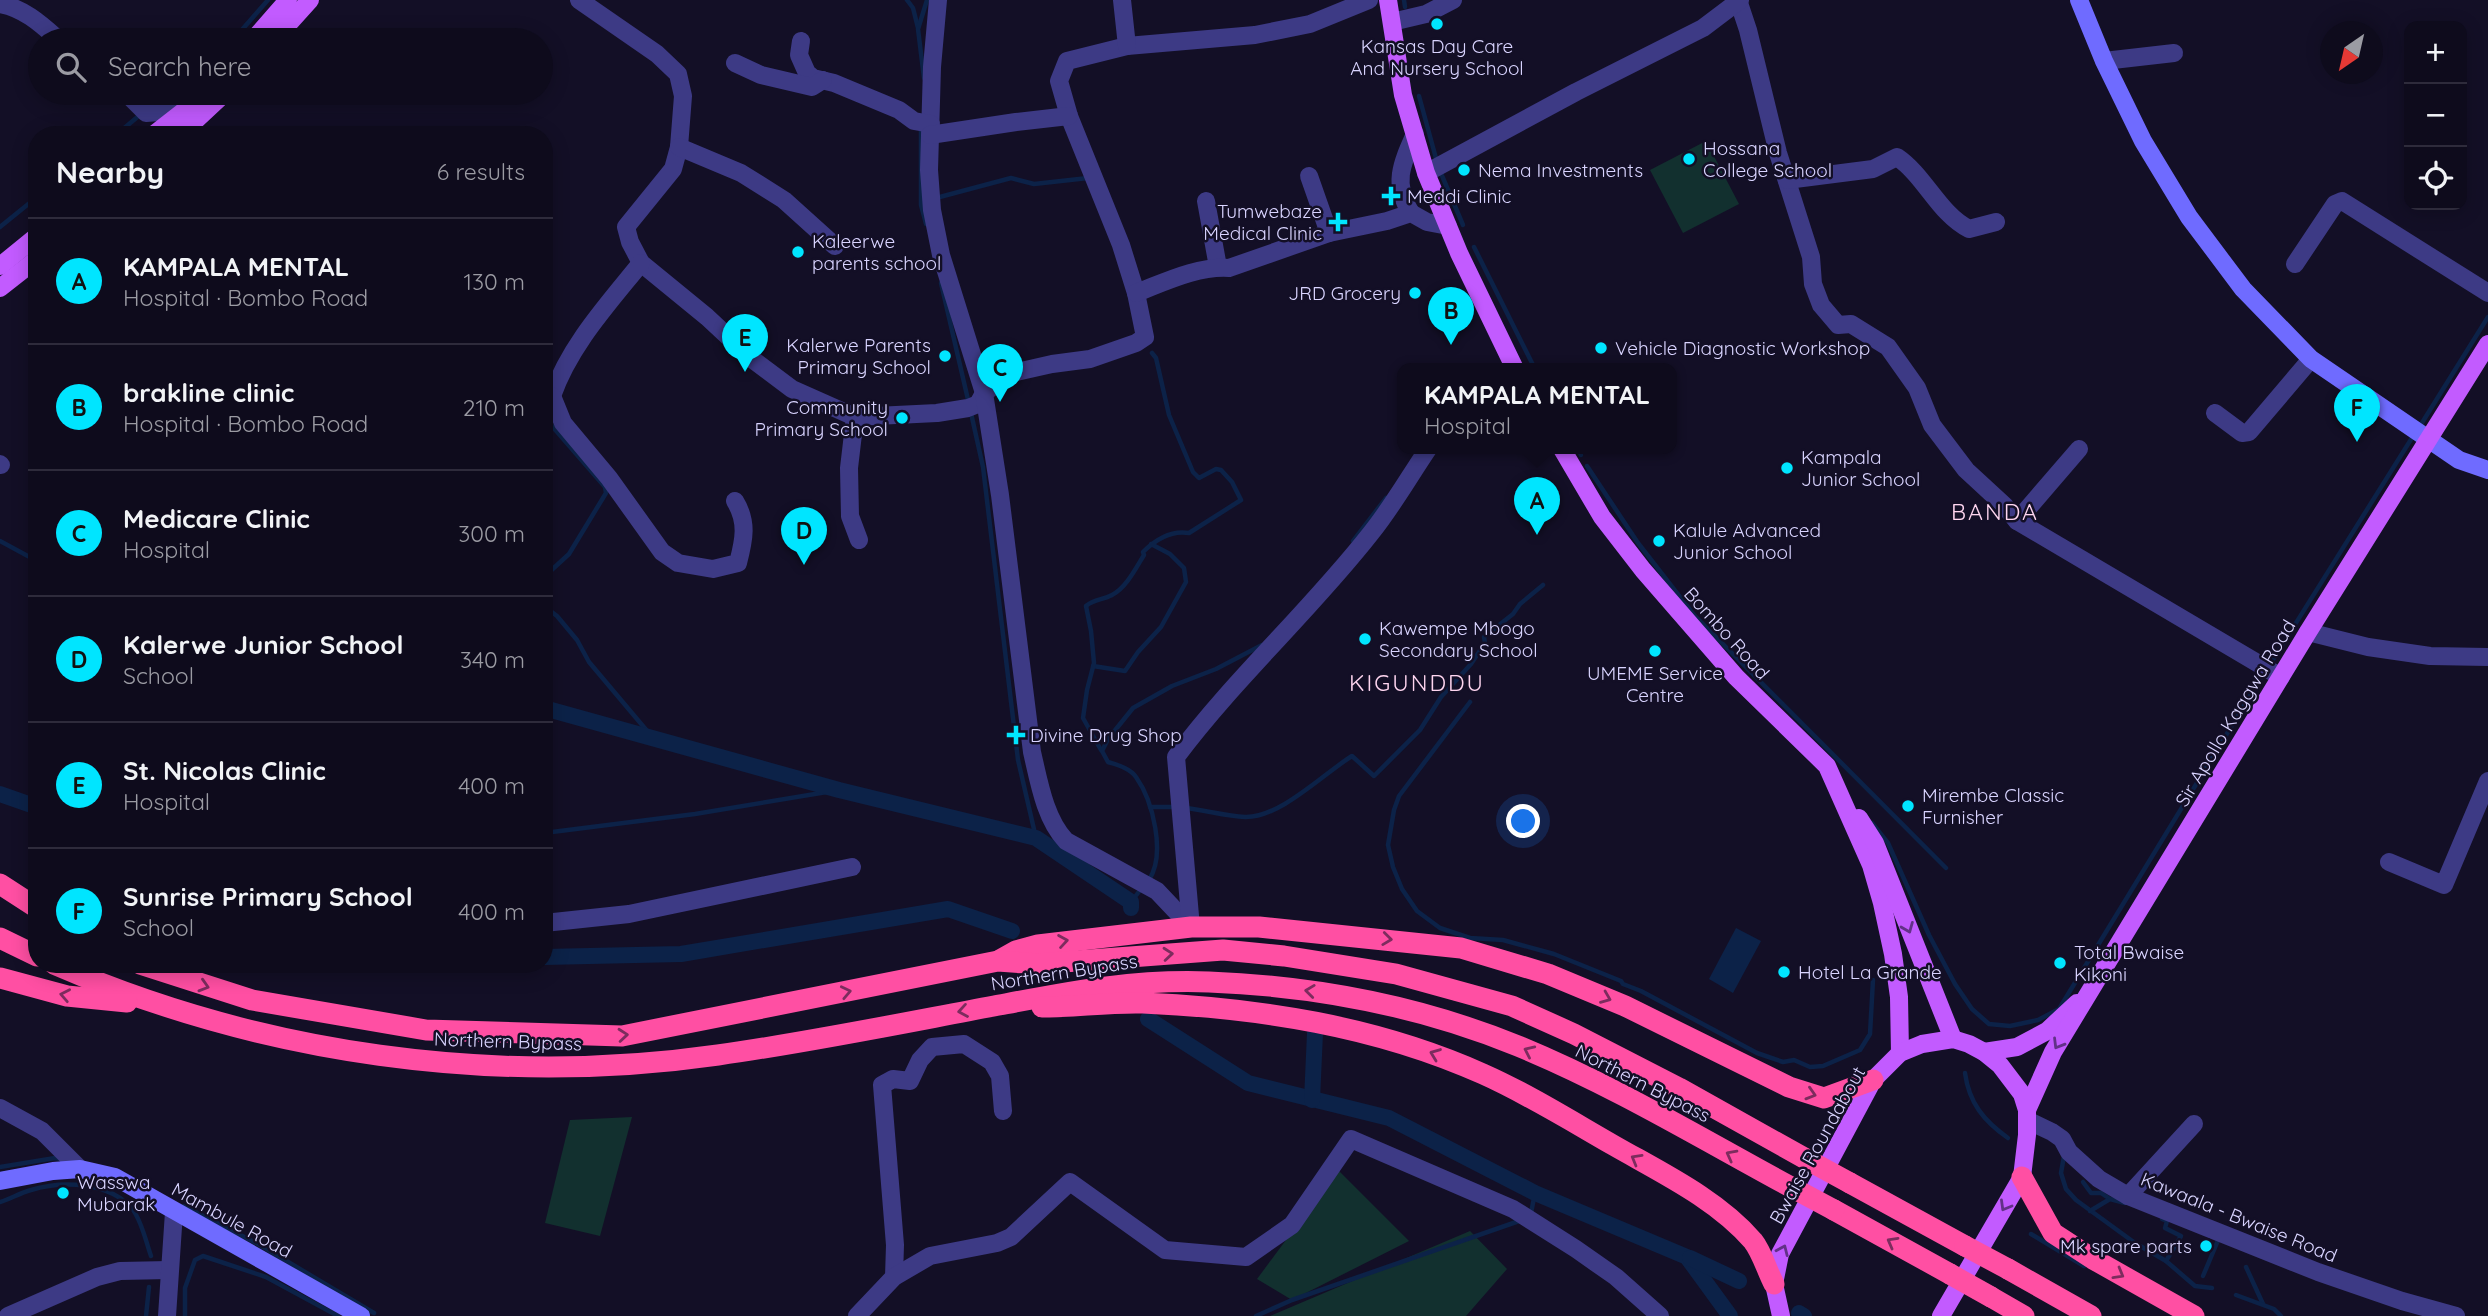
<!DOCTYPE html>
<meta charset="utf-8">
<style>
body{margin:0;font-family:Quicksand,sans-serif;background:#1c1929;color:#f1f3f6}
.controls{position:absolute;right:21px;top:21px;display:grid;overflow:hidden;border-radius:14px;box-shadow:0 4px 18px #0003}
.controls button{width:63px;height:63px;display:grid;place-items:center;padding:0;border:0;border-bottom:2px solid #2e2b3b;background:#0e0b1c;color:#f1f3f6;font:35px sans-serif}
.compass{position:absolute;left:2320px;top:21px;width:63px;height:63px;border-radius:50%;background:#0e0b1c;box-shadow:0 4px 18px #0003;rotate:214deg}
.you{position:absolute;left:1524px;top:822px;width:24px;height:24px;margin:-18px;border:5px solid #fff;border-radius:50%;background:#1a73e8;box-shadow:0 0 0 10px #1a73e833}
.badge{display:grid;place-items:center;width:46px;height:46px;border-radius:50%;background:#00e5ff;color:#111;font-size:23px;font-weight:700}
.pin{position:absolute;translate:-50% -58px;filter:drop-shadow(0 2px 4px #0008)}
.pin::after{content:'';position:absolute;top:37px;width:24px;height:21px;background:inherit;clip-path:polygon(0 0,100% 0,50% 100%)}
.popup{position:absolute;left:1397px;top:363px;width:280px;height:91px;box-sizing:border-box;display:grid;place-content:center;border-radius:14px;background:#0e0b1c;filter:drop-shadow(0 2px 5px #0005);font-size:23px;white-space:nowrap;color:#9b9ba3}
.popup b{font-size:26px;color:#f1f3f6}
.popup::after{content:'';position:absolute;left:50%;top:100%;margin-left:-14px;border:14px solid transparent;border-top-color:#0e0b1c}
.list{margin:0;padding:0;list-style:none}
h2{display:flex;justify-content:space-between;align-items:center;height:91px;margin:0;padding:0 28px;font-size:30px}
h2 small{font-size:23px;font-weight:400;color:#9b9ba3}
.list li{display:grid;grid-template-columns:46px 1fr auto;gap:21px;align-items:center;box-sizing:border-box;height:126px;padding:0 28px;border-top:2px solid #2e2b3b}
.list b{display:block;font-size:26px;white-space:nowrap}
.list p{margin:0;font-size:23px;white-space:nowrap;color:#9b9ba3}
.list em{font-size:23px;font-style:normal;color:#9b9ba3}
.icon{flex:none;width:38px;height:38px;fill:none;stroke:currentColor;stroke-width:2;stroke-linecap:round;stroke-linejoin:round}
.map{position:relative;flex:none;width:2488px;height:1316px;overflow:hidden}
.search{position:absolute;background:#0e0b1c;box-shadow:0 4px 18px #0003;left:28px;top:28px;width:525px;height:77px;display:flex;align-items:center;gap:18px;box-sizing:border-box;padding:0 24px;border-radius:38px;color:#9b9ba3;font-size:26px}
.panel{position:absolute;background:#0e0b1c;box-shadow:0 4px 18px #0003;left:28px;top:126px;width:525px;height:847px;border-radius:28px}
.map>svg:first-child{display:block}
.green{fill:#12302f}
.water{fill:#0c2248}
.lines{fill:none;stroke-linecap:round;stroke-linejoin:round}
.stream{stroke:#0c2248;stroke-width:4.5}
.canal{stroke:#0c2248;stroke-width:16}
.street{stroke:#3d3a85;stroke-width:18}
.secondary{stroke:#6f6bff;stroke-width:18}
.primary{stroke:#c25bff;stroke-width:18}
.highway{stroke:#ff4fa3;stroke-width:21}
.highway-bridge{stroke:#ff4fa3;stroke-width:21}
.oneway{stroke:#623188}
.oneway2{stroke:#7d2c5e}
.poi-dot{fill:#00e5ff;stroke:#130f26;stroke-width:2.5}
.labels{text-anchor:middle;stroke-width:5;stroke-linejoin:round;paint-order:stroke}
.poi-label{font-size:19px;fill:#d9d4ff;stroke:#130f26;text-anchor:start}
.street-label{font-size:19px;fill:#d9d4ff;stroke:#130f26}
.quarter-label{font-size:23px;letter-spacing:2px;fill:#ffd6f0;stroke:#130f26}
</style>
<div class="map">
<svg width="2488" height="1316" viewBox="0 0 2488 1316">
<rect width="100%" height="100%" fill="#130f26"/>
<g class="green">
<path d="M1706 141 1739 204 1683 233 1650 170Z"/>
<path d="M632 1117 600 1236 545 1223 570 1120Z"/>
<path d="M1338 1170 1409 1241 1292 1300 1257 1279Z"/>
<path d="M1470 1231 1507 1269 1466 1316H1270Z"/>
</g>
<path class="water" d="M1736 928 1761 941 1733 993 1709 979Z"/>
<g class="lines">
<g class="stream">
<path d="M907 0 913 8 918 28"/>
<path d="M1404 0 1405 7"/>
<path d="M233 40 268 0"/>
<path d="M924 78 918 29 927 0"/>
<path d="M1419 96 1437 162"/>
<path d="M151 106 166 93"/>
<path d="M921 128V205L926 224"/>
<path d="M116 135 141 114"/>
<path d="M1440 171 1463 225"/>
<path d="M544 187 548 208 544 231"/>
<path d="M936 198 1011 178 1034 184 1088 178"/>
<path d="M0 227 37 197"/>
<path d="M1474 247 1535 369"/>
<path d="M941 283 969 404"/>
<path d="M544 413 545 418 605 487 606 493 569 554 544 577"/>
<path d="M971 413 983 467 1018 760 1036 838"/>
<path d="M2420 426 2488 317"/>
<path d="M1578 449 1581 455"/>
<path d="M1587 466 1638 543 1694 615 1946 868"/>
<path d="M0 541 37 561"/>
<path d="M1353 541 1386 498"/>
<path d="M544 606 557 616 577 640 589 662 653 738"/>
<path d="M1093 666 1125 671 1138 652 1161 627 1186 582 1184 568 1170 554 1151 544"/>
<path d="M2269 666 2415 433"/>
<path d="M1470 702 1399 796 1394 810 1388 845 1393 867 1402 889 1417 911 1440 928 1470 938 1503 940 1554 954 1621 981 1623 984 1641 991 1757 1053 1783 1062 1794 1060 1810 1067 1823 1066 1860 1050 1870 1034 1873 980"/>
<path d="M1101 750 1083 718 1087 690 1094 663 1091 631 1086 606C1094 599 1103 600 1112 595 1126 588 1136 568 1144 555L1143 552C1155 540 1171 530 1189 533L1241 500 1232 482 1221 470 1216 469 1199 478 1193 472 1169 415 1156 358 1152 353"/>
<path d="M1150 807H1177"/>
<path d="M1185 808C1205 810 1225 816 1245 817 1280 818 1323 774 1352 756L1374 776 1420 730 1441 697 1471 664 1485 643 1484 637 1513 614 1520 604 1543 585"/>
<path d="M1872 823 1888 843 1929 935 1955 984 1972 1009 1989 1024 2010 1026 2038 1020 2059 1009 2264 673"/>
<path d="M544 833 695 814 839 790"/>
<path d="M1149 880C1166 854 1153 801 1136 777 1130 768 1117 765 1108 762L1102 751 1108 739 1133 708 1172 686 1216 669 1262 645"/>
<path d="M1131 902 1141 889"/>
<path d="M1965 1073C1969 1103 1984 1121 2008 1138"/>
<path d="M2064 1156 2061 1173 2066 1189 2076 1200 2135 1243 2166 1261 2195 1286 2212 1288"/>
<path d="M0 1167 55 1158 61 1159"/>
<path d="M2083 1182 2091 1193H2101L2110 1199"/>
<path d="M0 1202C10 1199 20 1193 31 1190 63 1180 111 1182 133 1210 142 1222 146 1242 151 1256"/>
<path d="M184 1206 258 1244 374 1313"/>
<path d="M2090 1211 2110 1199 2125 1203"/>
<path d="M1531 1213 1535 1193"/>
<path d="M2162 1219 2167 1221 2165 1228 2181 1236 2166 1261"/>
<path d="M2031 1234 2084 1266"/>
<path d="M2246 1267 2263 1304"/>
<path d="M2203 1276 2219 1238"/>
<path d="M2236 1295 2274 1309 2281 1316"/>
<path d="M146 1316 149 1287"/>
<path d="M185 1316V1288L195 1260 203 1256 266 1277 338 1316"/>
<path d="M1256 1316 1292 1300 1522 1220"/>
</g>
<g class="canal">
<path d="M544 708 839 790 1036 838 1131 902V908"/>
<path d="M0 794 37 807"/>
<path d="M544 957 681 954 948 909 1012 931"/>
<path d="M1148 1019 1248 1083 1389 1118 1535 1193 1687 1257 1730 1316"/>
<path d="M1312 1100 1315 1033"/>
<path d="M1690 1258 1739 1281"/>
<path d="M1799 1313 1804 1316"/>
</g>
<g class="street">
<path d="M579 0 657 54 678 74 683 96 679 147 673 169 626 227 630 242 641 263 707 317 752 359 792 389 855 417 937 413 968 408 978 404 984 393 1012 373 1052 364 1090 359 1136 343 1145 337 1136 293 1121 245 1069 116 1059 81 1067 61 1127 46 1255 35 1310 24 1369 0"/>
<path d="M938 0 932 67 929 170 932 210 941 255 984 393 1000 495 1032 752C1039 782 1045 819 1066 841L1157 891 1191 927"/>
<path d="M1122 0 1127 46"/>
<path d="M1738 0 1748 30 1778 153 1811 257 1813 284 1821 305 1838 325 1851 324 1888 347 1917 388 1932 425 1966 470 2004 505 2017 521 2281 677"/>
<path d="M0 4C24 8 42 25 59 40"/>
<path d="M1392 22 1426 14 1453 0"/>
<path d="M801 41 799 55 807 73 813 78 834 83 899 110 914 121 931 124"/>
<path d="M2104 61 2174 53"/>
<path d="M735 63 761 75 812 87 823 80"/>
<path d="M126 93 146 113 185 110"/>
<path d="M930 135 1016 122 1069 116"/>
<path d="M679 147 741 173 784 200 835 246"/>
<path d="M1426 173 1576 92 1703 28 1740 0"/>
<path d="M1309 176 1329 233"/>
<path d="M1787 180 1873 169 1897 157C1925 176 1939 214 1969 229L1996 222"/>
<path d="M1206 201 1218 267"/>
<path d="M1411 213C1392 184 1402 163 1415 134"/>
<path d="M2295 264 2335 204 2342 201 2488 293"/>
<path d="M1136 293C1165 282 1197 266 1229 268L1329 233 1387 221 1411 213 1427 222 1448 226"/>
<path d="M544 395 552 396C570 345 608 304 641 263"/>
<path d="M552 396 563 423 609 478 662 552 678 563 713 569 738 563C744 540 748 522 735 501"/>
<path d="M2215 413 2242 433 2249 432 2311 359"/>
<path d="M855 417 849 468 850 516 859 540"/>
<path d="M0 464 1 465"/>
<path d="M2017 521 2079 449"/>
<path d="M2308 632 2368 647 2430 656 2488 657"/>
<path d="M2389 862 2444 885 2488 781"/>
<path d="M544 923 629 914 852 867"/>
<path d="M1191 927 1176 757C1235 678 1310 611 1371 533 1392 507 1409 477 1428 449"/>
<path d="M0 1108 42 1131 80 1169"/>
<path d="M2027 1120 2052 1132 2062 1139 2069 1152 2099 1179 2128 1196 2318 1272 2402 1301 2456 1316"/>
<path d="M2128 1196 2194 1124"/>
<path d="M894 1277 895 1245 882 1085 893 1079 910 1081 920 1060 932 1047 964 1044 992 1062 1000 1076 1003 1111"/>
<path d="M8 1316 97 1277 120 1271 169 1270"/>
<path d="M167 1316 174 1212"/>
<path d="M857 1316 894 1277 930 1256 997 1243 1011 1237 1070 1182 1165 1250 1246 1257 1292 1225 1351 1139 1513 1209 1576 1249 1616 1277 1660 1316"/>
</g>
<g class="secondary">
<path d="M2079 0 2104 61 2143 141 2189 217 2243 289 2311 359 2459 460 2488 470"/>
<path d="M0 1181 53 1171 80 1169 115 1177 361 1316"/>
</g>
<g class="primary">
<path d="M1388 0 1403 95 1426 173 1459 253 1515 369"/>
<path d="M253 40 288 0"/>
<path d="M274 40 310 0"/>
<path d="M153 135 185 110 189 103 200 93"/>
<path d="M180 135 225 93"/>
<path d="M0 266 37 236"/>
<path d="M0 288 37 259"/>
<path d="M1562 449 1602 517 1643 570 1736 677 1827 766 1871 865 1882 903 1893 954 1899 997 1900 1053"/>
<path d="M1859 818 1875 843 1953 1039"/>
<path d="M1984 1052 2017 1047 2047 1031 2077 1003"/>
<path d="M2027 1110 2053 1052 2308 632 2488 344"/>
<path d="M1781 1316 1774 1284 1780 1254 1873 1080 1900 1053 1922 1044 1953 1039 1969 1044 1984 1052 2000 1065 2022 1094 2027 1110V1135L2022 1177 1941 1316"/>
</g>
<g class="highway">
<path d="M0 884 37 908"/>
<path d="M0 938 37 956"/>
<path d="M1000 960 1016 951 1038 945 1191 927H1259L1461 948 1548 974 1625 1006 1789 1087 1824 1098 1873 1080"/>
<path d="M54 964C261 1054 494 1087 718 1055 810 1042 903 1023 994 1006 1069 992 1133 979 1209 982 1315 986 1420 1006 1518 1046 1613 1085 1702 1139 1791 1187"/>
<path d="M140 964 252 1000 426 1030 622 1036 998 961 1037 964 1223 950 1284 956 1396 974 1512 1006 1574 1034 1679 1088 1806 1159"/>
<path d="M0 978 67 996 127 1002"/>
<path d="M1042 1007C1075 1007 1109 1002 1143 1003 1259 1008 1376 1026 1483 1074 1528 1094 1571 1121 1613 1145 1660 1172 1717 1199 1753 1241 1762 1252 1767 1271 1774 1284"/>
<path d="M2022 1177 2053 1233 2093 1259 2194 1316"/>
<path d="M1850 1183 1965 1246"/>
<path d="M1834 1210 1950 1274"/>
<path d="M2008 1269 2091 1316"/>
<path d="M1991 1297 2024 1316"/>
</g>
<g class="highway-bridge">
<path d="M1806 1159 1850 1183"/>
<path d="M1791 1187 1834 1210"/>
<path d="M1965 1246 2008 1269"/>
<path d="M1950 1274 1991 1297"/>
</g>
</g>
<defs><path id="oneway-chevron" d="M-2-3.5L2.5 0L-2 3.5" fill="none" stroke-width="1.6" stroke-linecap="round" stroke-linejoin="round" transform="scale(1.75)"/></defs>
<g class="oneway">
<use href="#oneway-chevron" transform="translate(1908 928) rotate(68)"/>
<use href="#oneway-chevron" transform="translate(2058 1044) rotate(121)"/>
<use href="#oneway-chevron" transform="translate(2005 1206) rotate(120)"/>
<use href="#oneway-chevron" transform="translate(1783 1250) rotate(-66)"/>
</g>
<g class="oneway2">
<use href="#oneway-chevron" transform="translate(1387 939) rotate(7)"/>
<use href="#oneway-chevron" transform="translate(1063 941) rotate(-9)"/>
<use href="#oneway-chevron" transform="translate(1168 954) rotate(-5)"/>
<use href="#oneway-chevron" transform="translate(204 986) rotate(17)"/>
<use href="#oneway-chevron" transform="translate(1310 991) rotate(-173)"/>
<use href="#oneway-chevron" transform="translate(846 992) rotate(-12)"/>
<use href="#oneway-chevron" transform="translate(65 995) rotate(-169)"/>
<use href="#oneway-chevron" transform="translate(1606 998) rotate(22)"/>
<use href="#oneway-chevron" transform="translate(963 1011) rotate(170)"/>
<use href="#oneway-chevron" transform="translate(623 1035) rotate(-5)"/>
<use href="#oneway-chevron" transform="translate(1529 1051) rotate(-155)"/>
<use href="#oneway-chevron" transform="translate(1435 1054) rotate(-159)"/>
<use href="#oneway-chevron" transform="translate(1811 1094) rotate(17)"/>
<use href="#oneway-chevron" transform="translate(1731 1155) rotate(-152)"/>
<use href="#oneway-chevron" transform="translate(1636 1159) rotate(-150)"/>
<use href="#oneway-chevron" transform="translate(1892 1242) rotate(-151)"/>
<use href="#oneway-chevron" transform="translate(2119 1274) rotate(30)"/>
</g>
<g class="poi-dot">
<circle cx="1437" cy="24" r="7"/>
<circle cx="1689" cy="159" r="7"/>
<circle cx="1464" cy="170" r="7"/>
<path d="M1387.5 185.5h7v7h7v7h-7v7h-7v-7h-7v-7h7z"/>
<path d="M1334.5 211.5h7v7h7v7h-7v7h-7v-7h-7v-7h7z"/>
<circle cx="798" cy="252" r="7"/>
<circle cx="1415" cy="293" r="7"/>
<circle cx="1601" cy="348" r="7"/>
<circle cx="945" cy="356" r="7"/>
<circle cx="902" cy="418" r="7"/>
<circle cx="1787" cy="468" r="7"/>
<circle cx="1659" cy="541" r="7"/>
<circle cx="1365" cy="639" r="7"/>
<circle cx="1655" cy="651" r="7"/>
<path d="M1012.5 724.5h7v7h7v7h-7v7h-7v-7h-7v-7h7z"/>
<circle cx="1908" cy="806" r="7"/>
<circle cx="2060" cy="963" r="7"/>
<circle cx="1784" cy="972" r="7"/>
<circle cx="63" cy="1193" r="7"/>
<circle cx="2206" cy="1246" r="7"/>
</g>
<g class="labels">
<g class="poi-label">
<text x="1437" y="53" text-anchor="middle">Kansas Day Care<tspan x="1437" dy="22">And Nursery School</tspan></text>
<text x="1703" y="155">Hossana<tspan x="1703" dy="22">College School</tspan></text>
<text x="1478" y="177">Nema Investments</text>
<text x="1407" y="203">Meddi Clinic</text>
<text x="1322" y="218" text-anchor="end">Tumwebaze<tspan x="1322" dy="22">Medical Clinic</tspan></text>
<text x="812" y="248">Kaleerwe<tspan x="812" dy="22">parents school</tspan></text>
<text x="1401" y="300" text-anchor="end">JRD Grocery</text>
<text x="931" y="352" text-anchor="end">Kalerwe Parents<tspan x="931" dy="22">Primary School</tspan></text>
<text x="1615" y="355">Vehicle Diagnostic Workshop</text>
<text x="888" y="414" text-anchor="end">Community<tspan x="888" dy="22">Primary School</tspan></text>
<text x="1801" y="464">Kampala<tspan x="1801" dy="22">Junior School</tspan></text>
<text x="1673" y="537">Kalule Advanced<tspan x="1673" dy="22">Junior School</tspan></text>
<text x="1379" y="635">Kawempe Mbogo<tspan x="1379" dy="22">Secondary School</tspan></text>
<text x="1655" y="680" text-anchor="middle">UMEME Service<tspan x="1655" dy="22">Centre</tspan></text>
<text x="1030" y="742">Divine Drug Shop</text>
<text x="1922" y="802">Mirembe Classic<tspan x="1922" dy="22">Furnisher</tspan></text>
<text x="2074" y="959">Total Bwaise<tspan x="2074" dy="22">Kikoni</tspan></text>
<text x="1798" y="979">Hotel La Grande</text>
<text x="77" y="1189">Wasswa<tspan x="77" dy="22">Mubarak</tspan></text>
<text x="2192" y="1253" text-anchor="end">Mk spare parts</text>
</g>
<g class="street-label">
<text transform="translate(1727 633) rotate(48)" y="7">Bombo Road</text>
<text transform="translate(2235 713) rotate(-59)" y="7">Sir Apollo Kaggwa Road</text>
<text transform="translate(1064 972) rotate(-9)" y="7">Northern Bypass</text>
<text transform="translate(508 1041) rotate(2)" y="7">Northern Bypass</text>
<text transform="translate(1643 1083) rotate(27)" y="7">Northern Bypass</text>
<text transform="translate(1817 1145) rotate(-61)" y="7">Bwaise Roundabout</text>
<text transform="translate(2239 1217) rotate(22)" y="7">Kawaala - Bwaise Road</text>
<text transform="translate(232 1220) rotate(29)" y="7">Mambule Road</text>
</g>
<g class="quarter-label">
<text x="1995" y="520">BANDA</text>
<text x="1417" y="691">KIGUNDDU</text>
</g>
</g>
</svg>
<div class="controls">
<button>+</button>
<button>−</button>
<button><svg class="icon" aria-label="locate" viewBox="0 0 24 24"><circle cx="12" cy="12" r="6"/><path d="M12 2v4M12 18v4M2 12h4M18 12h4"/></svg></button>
</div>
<svg class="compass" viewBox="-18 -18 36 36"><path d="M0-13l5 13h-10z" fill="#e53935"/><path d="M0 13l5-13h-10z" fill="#9b9ba3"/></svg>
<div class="you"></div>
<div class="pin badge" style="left:1537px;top:535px">A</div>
<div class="popup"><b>KAMPALA MENTAL</b>Hospital</div>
<div class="pin badge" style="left:1451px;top:345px">B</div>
<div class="pin badge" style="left:1000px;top:402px">C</div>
<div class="pin badge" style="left:804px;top:565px">D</div>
<div class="pin badge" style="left:745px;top:372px">E</div>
<div class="pin badge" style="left:2357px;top:442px">F</div>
<div class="search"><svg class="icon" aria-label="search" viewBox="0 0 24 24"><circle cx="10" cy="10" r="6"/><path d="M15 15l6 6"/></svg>Search here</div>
<section class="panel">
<h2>Nearby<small>6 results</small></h2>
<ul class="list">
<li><span class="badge">A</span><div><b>KAMPALA MENTAL</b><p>Hospital · Bombo Road</p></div><em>130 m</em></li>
<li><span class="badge">B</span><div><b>brakline clinic</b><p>Hospital · Bombo Road</p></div><em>210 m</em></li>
<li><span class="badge">C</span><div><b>Medicare Clinic</b><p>Hospital</p></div><em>300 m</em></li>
<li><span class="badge">D</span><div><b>Kalerwe Junior School</b><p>School</p></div><em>340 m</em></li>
<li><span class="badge">E</span><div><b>St. Nicolas Clinic</b><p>Hospital</p></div><em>400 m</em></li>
<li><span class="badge">F</span><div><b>Sunrise Primary School</b><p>School</p></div><em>400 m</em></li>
</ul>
</section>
</div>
